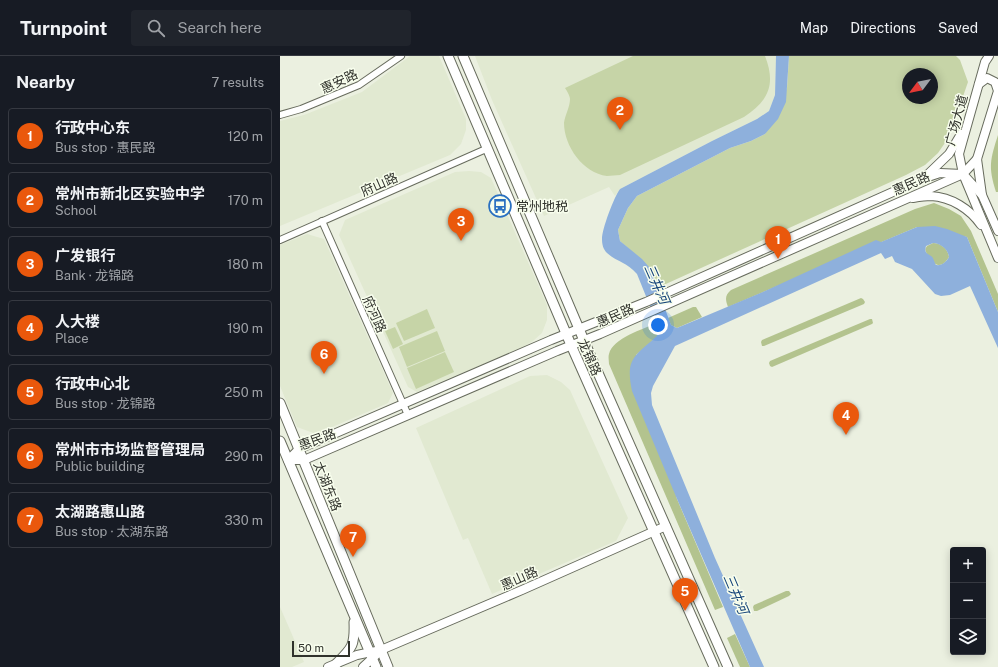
<!DOCTYPE html>
<meta charset="utf-8">
<style>
body{margin:0;font-family:"Public Sans","Noto Sans SC",sans-serif;background:#20242c;color:#f1f3f6}
.controls{position:absolute;right:12px;bottom:12px;display:grid;overflow:hidden;border-radius:4px;box-shadow:0 2px 10px #0003}
.controls button{width:36px;height:36px;display:grid;place-items:center;padding:0;border:0;border-bottom:1px solid #363941;background:#171b24;color:#f1f3f6;font:20px sans-serif}
.compass{position:absolute;left:622px;top:12px;width:36px;height:36px;border-radius:50%;background:#171b24;box-shadow:0 2px 10px #0003;rotate:238deg}
.scale{position:absolute;left:12px;bottom:10px;width:58px;box-sizing:border-box;padding-left:4px;border:2px solid #30322c;border-top:0;font-size:11px;line-height:14px;white-space:nowrap;color:#30322c;-webkit-text-stroke:3px #f8feed;paint-order:stroke}
.you{position:absolute;left:378px;top:269px;width:14px;height:14px;margin:-10px;border:3px solid #fff;border-radius:50%;background:#1a73e8;box-shadow:0 0 0 6px #1a73e833}
.badge{display:grid;place-items:center;width:26px;height:26px;border-radius:50%;background:#ea580c;color:#fff;font-size:13px;font-weight:700}
.pin{position:absolute;translate:-50% -33px;filter:drop-shadow(0 1px 2px #0008)}
.pin::after{content:'';position:absolute;top:21px;width:14px;height:12px;background:inherit;clip-path:polygon(0 0,100% 0,50% 100%)}
.list{margin:0;padding:0;list-style:none}
h2{display:flex;justify-content:space-between;align-items:center;height:52px;margin:0;padding:0 16px;font-size:17px}
h2 small{font-size:13px;font-weight:400;color:#9ea1a6}
.list li{display:grid;grid-template-columns:26px 1fr auto;gap:12px;align-items:center;box-sizing:border-box;height:56px;margin:0 8px 8px;padding:0 8px;border:1px solid #363941;border-radius:4px}
.list b{display:block;font-size:15px;white-space:nowrap}
.list p{margin:0;font-size:13px;white-space:nowrap;color:#9ea1a6}
.list em{font-size:13px;font-style:normal;color:#9ea1a6}
.icon{flex:none;width:22px;height:22px;fill:none;stroke:currentColor;stroke-width:2;stroke-linecap:round;stroke-linejoin:round}
.map{position:relative;flex:none;width:718px;height:611px;overflow:hidden}
header{display:flex;align-items:center;gap:24px;box-sizing:border-box;height:56px;padding:0 20px;background:#171b24;border-bottom:1px solid #363941}
header strong{font-size:19px}
nav{display:flex;gap:22px;margin-inline-start:auto;font-size:14px}
.search{width:280px;height:36px;background:#20242c;display:flex;align-items:center;gap:10px;box-sizing:border-box;padding:0 14px;border-radius:4px;color:#9ea1a6;font-size:15px}
main{display:flex}
aside{flex:1;background:#171b24}
.map>svg:first-child{display:block}
.built{fill:#e1e9d1}
.green{fill:#c6d4a7;fill-rule:evenodd}
.forest{fill:#b3c38e}
.water{fill:#8eb0dc;fill-rule:evenodd}
.lines{fill:none;stroke-linecap:round;stroke-linejoin:round}
.minor-casing{stroke:#676b5d;stroke-width:8}
.tertiary-casing{stroke:#676b5d;stroke-width:10}
.secondary-casing{stroke:#676b5d;stroke-width:11}
.minor{stroke:#fff;stroke-width:6}
.tertiary{stroke:#fff;stroke-width:8}
.secondary{stroke:#fff;stroke-width:9}
.labels{text-anchor:middle;stroke-width:3;stroke-linejoin:round;paint-order:stroke}
.street-label{font-size:13px;fill:#30322c;stroke:#f8feed}
.poi-label{font-size:13px;fill:#30322c;stroke:#f8feed;text-anchor:start}
.water-label{font-size:14px;font-style:italic;fill:#154479;stroke:#f8feed}
</style>
<header>
<strong>Turnpoint</strong>
<div class="search"><svg class="icon" aria-label="search" viewBox="0 0 24 24"><circle cx="10" cy="10" r="6"/><path d="M15 15l6 6"/></svg>Search here</div>
<nav><a>Map</a><a>Directions</a><a>Saved</a></nav>
</header>
<main>
<aside>
<h2>Nearby<small>7 results</small></h2>
<ul class="list">
<li><span class="badge">1</span><div><b>行政中心东</b><p>Bus stop · 惠民路</p></div><em>120 m</em></li>
<li><span class="badge">2</span><div><b>常州市新北区实验中学</b><p>School</p></div><em>170 m</em></li>
<li><span class="badge">3</span><div><b>广发银行</b><p>Bank · 龙锦路</p></div><em>180 m</em></li>
<li><span class="badge">4</span><div><b>人大楼</b><p>Place</p></div><em>190 m</em></li>
<li><span class="badge">5</span><div><b>行政中心北</b><p>Bus stop · 龙锦路</p></div><em>250 m</em></li>
<li><span class="badge">6</span><div><b>常州市市场监督管理局</b><p>Public building</p></div><em>290 m</em></li>
<li><span class="badge">7</span><div><b>太湖路惠山路</b><p>Bus stop · 太湖东路</p></div><em>330 m</em></li>
</ul>
</aside>
<div class="map">
<svg width="718" height="611" viewBox="0 0 718 611">
<rect width="100%" height="100%" fill="#ebf0e0"/>
<g class="built">
<path d="M130 0H159L186 63V74L181 88 170 99 0 170V65L24 59 82 36Z"/>
<path d="M195 0H496L495 39 489 55 477 63 432 85 340 133 335 140 329 131 264 160 212 44Z"/>
<path d="M189 115 201 116 211 122 267 249V264L262 277 253 285 241 292 137 336 128 331 59 179 65 164 175 116Z"/>
<path d="M27 178 44 183 113 337 108 347 36 378 17 371 0 330V189Z"/>
<path d="M267 319 281 326 290 334 348 462 336 485 212 538 188 482 183 484 136 372 250 320Z"/>
<path d="M0 551 24 606 12 611H0Z"/>
</g>
<g class="green">
<path d="M353 0H485C496 28 489 45 464 61L340 119C336 119 331 120 327 120 303 117 284 90 284 67 285 59 290 51 290 43 290 40 287 35 285 32Z"/>
<path d="M509 0H676L680 4 688 26 669 81 658 97 645 109 626 119 377 232 370 212 340 185 338 174 348 152 357 140 450 92 471 85 485 78 507 32ZM628 18H652V42H628Z"/>
<path d="M147 253 155 272 124 285 116 267Z"/>
<path d="M115 271 123 288 113 293 105 275Z"/>
<path d="M157 275 165 295 127 311 119 291Z"/>
<path d="M165 296 174 316 136 333 127 312Z"/>
</g>
<g class="forest">
<path d="M718 79V136H716C708 111 710 104 718 79Z"/>
<path d="M654 147 669 153 681 160 691 175 718 238V256L687 181 637 171 448 251C445 243 445 239 451 234L635 153Z"/>
<path d="M653 187C661 187 668 193 669 201 667 204 664 209 659 209 655 210 647 199 646 196 645 193 645 193 647 190Z"/>
<path d="M581 242 583 243 585 246 584 248 484 290H482L481 286 482 284Z"/>
<path d="M413 251H416L422 261 397 272 391 269 388 262Z"/>
<path d="M590 263H592L593 267 592 268 492 311 490 310 489 307 490 305Z"/>
<path d="M377 267 378 270V280L356 299 397 443 443 551 435 554 329 308C329 305 328 301 329 298 333 282 363 273 377 267Z"/>
<path d="M506 535H509L511 538 509 540 477 555H474L473 551 474 549Z"/>
<path d="M455 578 470 611H460L447 582Z"/>
</g>
<path class="water" d="M496 0H509L506 46 498 63 485 78 471 85 450 92 357 140 348 152 338 174 340 185 362 203 370 212 391 269 397 272 485 235 596 184 601 186 637 171 655 170 667 173 687 181 718 256V292L690 230 670 239 661 240 655 238 632 213 615 206 612 200 605 203 601 197 395 290 373 330 371 337 372 349 435 502 484 611H470L397 443 352 335C345 302 355 300 377 280L378 270 357 218C347 206 337 206 327 197 323 193 322 188 322 183 322 173 334 141 340 133L432 85 477 63 489 55 495 39ZM653 187C660 187 668 193 669 201 666 206 662 210 656 209 654 206 654 202 651 200 647 197 644 197 646 190Z"/>
<g class="lines">
<g class="minor-casing">
<g id="minor">
<path d="M0 59 21 53 79 29 121 0"/>
<path d="M42 165 128 359"/>
<path d="M0 184 206 93"/>
</g>
</g>
<g class="tertiary-casing">
<g id="tertiary">
<path d="M709 0 705 6 679 98 683 118 718 202"/>
<path d="M699 28 707 22 715 26 718 35 697 103 702 139 718 175"/>
<path d="M645 121 669 98 681 78"/>
<path d="M633 142C639 141 645 140 651 140 671 141 690 153 701 169"/>
<path d="M8 404 19 393 271 284 366 246 642 123 660 117 683 118 702 139"/>
<path d="M8 404H24L277 295 320 278 683 118 697 103"/>
<path d="M48 611 77 599 101 594 242 534 386 470"/>
<path d="M83 611 96 599"/>
</g>
</g>
<g class="secondary-casing">
<g id="secondary">
<path d="M168 0 291 289 434 611"/>
<path d="M183 0 311 301 448 611"/>
<path d="M0 347 108 611"/>
<path d="M0 385 96 611"/>
<path d="M56 608C72 592 75 590 74 566"/>
</g>
</g>
<use href="#minor" class="minor"/>
<use href="#tertiary" class="tertiary"/>
<use href="#secondary" class="secondary"/>
</g>
<defs>
<g id="bus-ring" transform="scale(1.15)"><circle r="9.5" fill="#f8feed" stroke="#2a70c1" stroke-width="1.5"/><path d="M-5-6H5V4H4V6H2V4H-2V6H-4V4H-5ZM-3.5-4V0h7V-4ZM-3.5 1.2v1.5H-2V1.2ZM2 1.2v1.5H3.5V1.2Z" fill="#2a70c1"/></g>
</defs>
<g fill-rule="evenodd">
<use href="#bus-ring" x="220" y="150"/>
</g>
<g class="labels">
<g class="street-label">
<text transform="translate(59 25) rotate(-25)" y="5">惠安路</text>
<text transform="translate(676 64) rotate(-75)" y="5">广场大道</text>
<text transform="translate(631 127) rotate(-24)" y="5">惠民路</text>
<text transform="translate(99 128) rotate(-24)" y="5">府山路</text>
<text transform="translate(95 258) rotate(66)" y="5">府河路</text>
<text transform="translate(335 259) rotate(-23)" y="5">惠民路</text>
<text transform="translate(310 301) rotate(66)" y="5">龙锦路</text>
<text transform="translate(37 383) rotate(-20)" y="5">惠民路</text>
<text transform="translate(48 430) rotate(68)" y="5">太湖东路</text>
<text transform="translate(239 522) rotate(-24)" y="5">惠山路</text>
</g>
<g class="poi-label">
<text x="236" y="155">常州地税</text>
</g>
<g class="water-label">
<text transform="translate(377 228) rotate(66)" y="5">三井河</text>
<text transform="translate(456 538) rotate(67)" y="5">三井河</text>
</g>
</g>
</svg>
<div class="controls">
<button>+</button>
<button>−</button>
<button><svg class="icon" aria-label="layers" viewBox="0 0 24 24"><path d="M12 4l9 5-9 5-9-5zM3 14l9 5 9-5"/></svg></button>
</div>
<svg class="compass" viewBox="-18 -18 36 36"><path d="M0-13l5 13h-10z" fill="#e53935"/><path d="M0 13l5-13h-10z" fill="#9ea1a6"/></svg>
<div class="scale">50 m</div>
<div class="you"></div>
<div class="pin badge" style="left:498px;top:203px">1</div>
<div class="pin badge" style="left:340px;top:74px">2</div>
<div class="pin badge" style="left:181px;top:185px">3</div>
<div class="pin badge" style="left:566px;top:379px">4</div>
<div class="pin badge" style="left:405px;top:555px">5</div>
<div class="pin badge" style="left:44px;top:318px">6</div>
<div class="pin badge" style="left:73px;top:501px">7</div>
</div>
</main>
